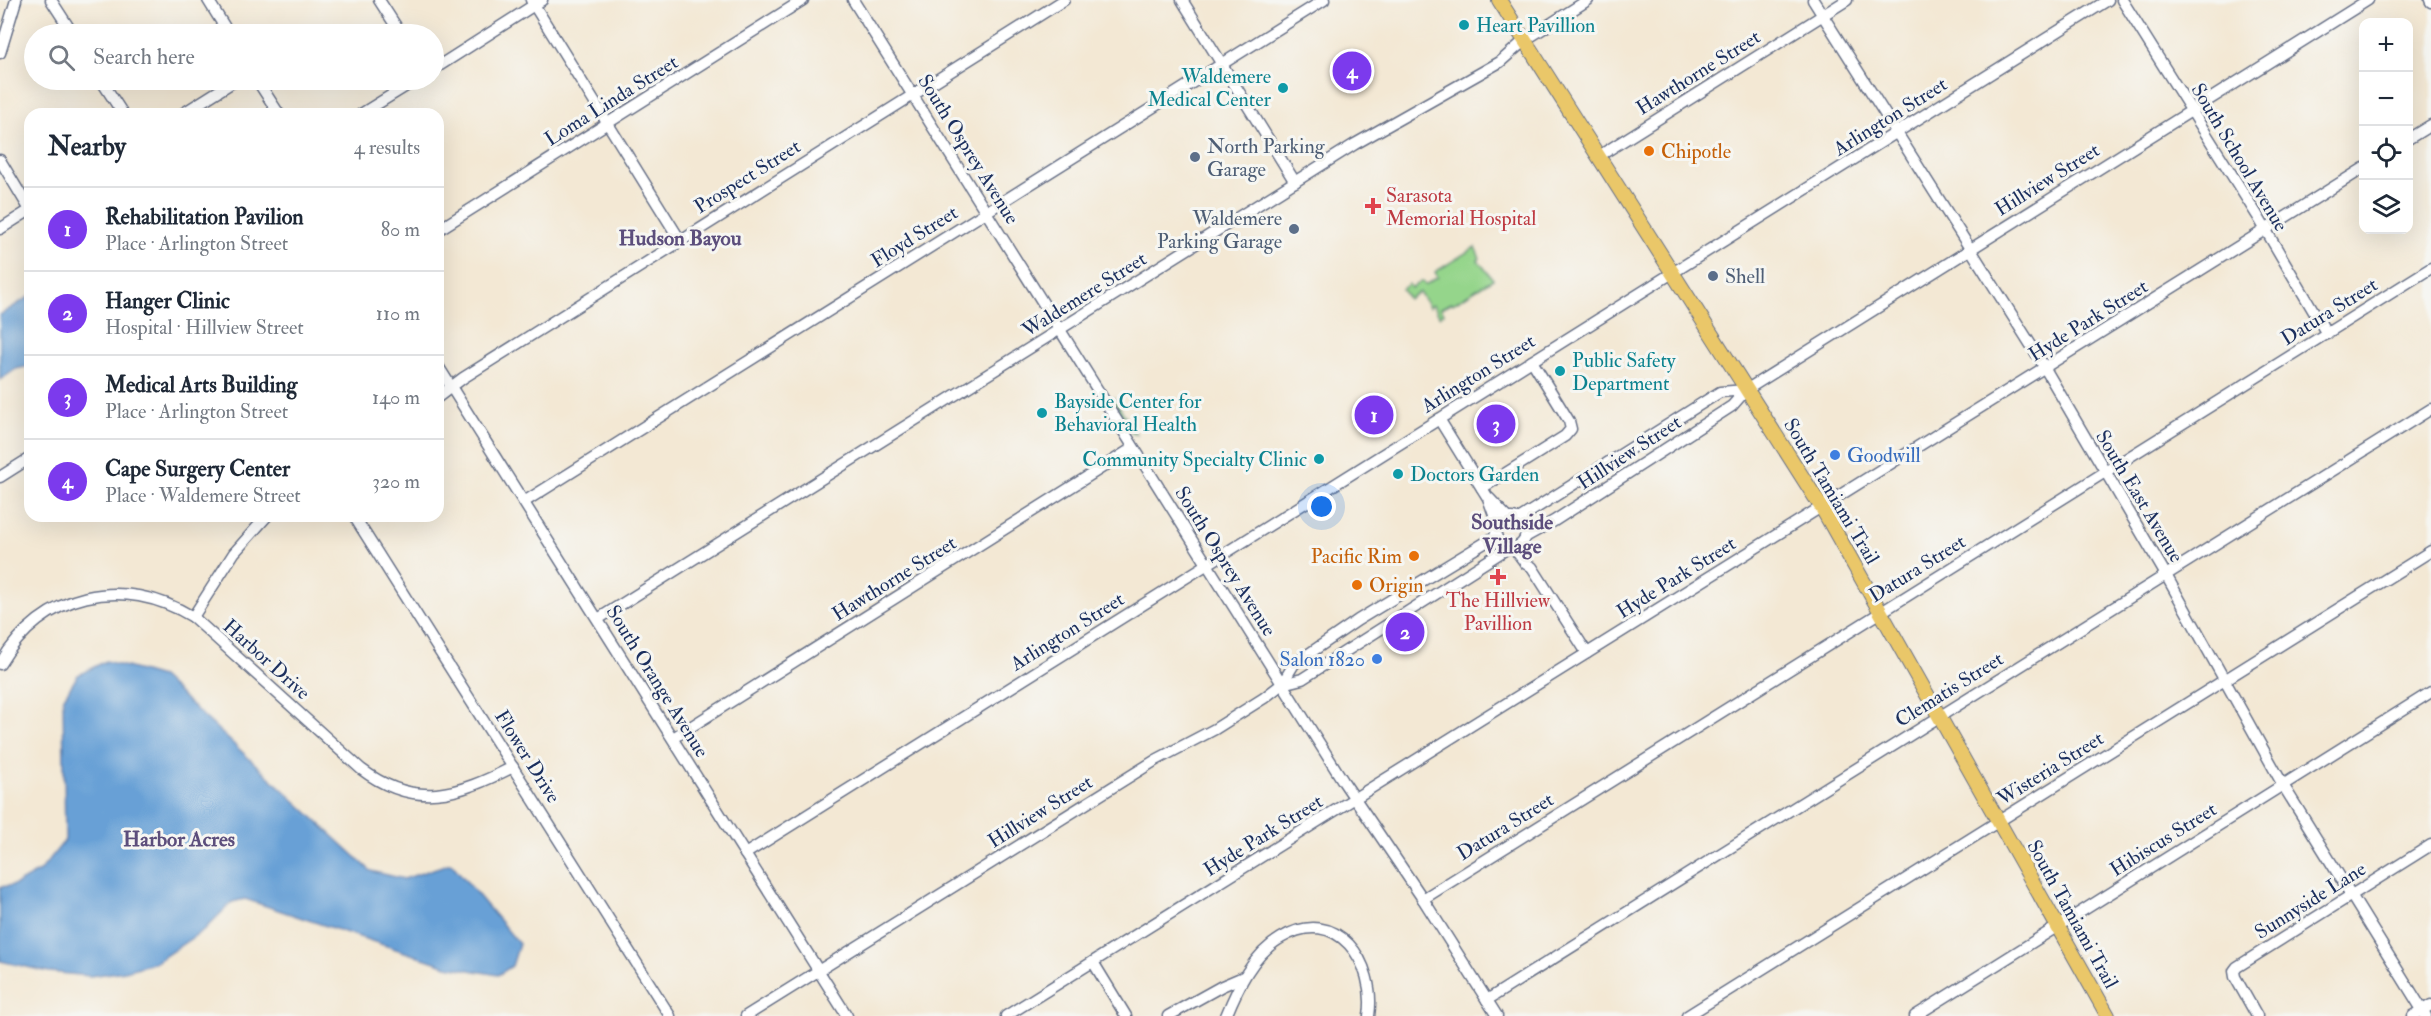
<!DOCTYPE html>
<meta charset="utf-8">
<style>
body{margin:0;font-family:"IM FELL Double Pica",serif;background:#f6f6f7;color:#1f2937}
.controls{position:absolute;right:18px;top:18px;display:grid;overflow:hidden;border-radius:12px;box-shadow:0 6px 24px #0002}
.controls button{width:54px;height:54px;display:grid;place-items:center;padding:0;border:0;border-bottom:2px solid #e0e1e3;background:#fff;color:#1f2937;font:30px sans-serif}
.you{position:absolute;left:1322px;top:507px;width:21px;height:21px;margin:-15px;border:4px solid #fff;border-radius:50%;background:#1a73e8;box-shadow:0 0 0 9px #1a73e833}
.badge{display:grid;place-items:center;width:39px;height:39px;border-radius:50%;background:#7c3aed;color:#fff;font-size:20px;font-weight:700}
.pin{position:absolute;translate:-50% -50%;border:3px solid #fff;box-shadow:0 2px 6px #0006}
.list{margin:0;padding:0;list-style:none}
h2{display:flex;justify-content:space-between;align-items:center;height:78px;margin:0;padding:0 24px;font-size:26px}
h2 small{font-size:20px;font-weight:400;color:#747a83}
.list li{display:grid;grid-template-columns:39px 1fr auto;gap:18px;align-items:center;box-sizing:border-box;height:84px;padding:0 24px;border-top:2px solid #e0e1e3}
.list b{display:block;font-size:22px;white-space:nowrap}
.list p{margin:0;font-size:20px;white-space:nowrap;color:#747a83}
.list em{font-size:20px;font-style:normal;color:#747a83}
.icon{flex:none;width:33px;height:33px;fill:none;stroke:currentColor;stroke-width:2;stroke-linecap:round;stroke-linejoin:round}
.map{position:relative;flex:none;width:2431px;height:1016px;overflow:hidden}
.search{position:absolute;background:#fff;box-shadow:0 6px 24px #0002;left:24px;top:24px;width:420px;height:66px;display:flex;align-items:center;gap:15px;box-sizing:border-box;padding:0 21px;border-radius:33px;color:#747a83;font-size:22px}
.panel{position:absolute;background:#fff;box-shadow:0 6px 24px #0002;left:24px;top:108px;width:420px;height:414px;border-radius:18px}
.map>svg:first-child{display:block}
.green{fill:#95d58b;stroke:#588274;stroke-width:1.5}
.water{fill:#67a0d6;stroke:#41689a;stroke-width:1.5}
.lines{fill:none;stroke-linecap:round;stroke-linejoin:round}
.minor-casing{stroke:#677087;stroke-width:13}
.major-casing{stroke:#677087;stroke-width:16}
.minor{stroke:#fff;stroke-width:10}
.major{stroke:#eac769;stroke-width:14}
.culture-dot{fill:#0f9aa8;stroke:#f6f6f2;stroke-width:2}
.food-dot{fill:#e8710a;stroke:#f6f6f2;stroke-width:2}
.service-dot{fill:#5c6f8a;stroke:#f6f6f2;stroke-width:2}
.health-dot{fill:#e0444e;stroke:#f6f6f2;stroke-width:2}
.shop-dot{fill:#3f7fe0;stroke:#f6f6f2;stroke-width:2}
.labels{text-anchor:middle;stroke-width:6;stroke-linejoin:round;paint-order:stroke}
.culture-label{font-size:20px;fill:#0d838f;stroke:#f6f6f2;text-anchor:start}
.street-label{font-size:20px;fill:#1b2f5e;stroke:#f6f6f2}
.service-label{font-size:20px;fill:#4e5e75;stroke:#f6f6f2;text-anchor:start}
.food-label{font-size:20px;fill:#c56008;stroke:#f6f6f2;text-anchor:start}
.health-label{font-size:20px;fill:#be3a42;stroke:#f6f6f2;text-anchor:start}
.shop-label{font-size:20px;fill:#366cbe;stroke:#f6f6f2;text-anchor:start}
.neighbourhood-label{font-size:21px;font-weight:bold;fill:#5c4e7c;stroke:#f6f6f2}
</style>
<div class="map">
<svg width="2431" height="1016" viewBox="0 0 2431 1016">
<rect width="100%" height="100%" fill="#f6f6f2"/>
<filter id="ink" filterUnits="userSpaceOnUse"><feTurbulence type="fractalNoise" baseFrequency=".0167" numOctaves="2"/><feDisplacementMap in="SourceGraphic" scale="12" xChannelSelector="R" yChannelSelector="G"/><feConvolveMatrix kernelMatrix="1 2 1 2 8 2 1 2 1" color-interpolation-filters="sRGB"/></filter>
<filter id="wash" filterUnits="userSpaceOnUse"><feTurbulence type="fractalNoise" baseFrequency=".008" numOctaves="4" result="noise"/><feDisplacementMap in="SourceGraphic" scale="24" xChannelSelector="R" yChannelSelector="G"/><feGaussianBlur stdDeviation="1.35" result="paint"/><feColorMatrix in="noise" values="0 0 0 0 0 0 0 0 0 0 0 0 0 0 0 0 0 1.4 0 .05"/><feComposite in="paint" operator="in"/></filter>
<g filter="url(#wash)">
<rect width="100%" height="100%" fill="#f3e8d4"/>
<g class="green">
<path d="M1475 247 1480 258 1478 260 1493 279 1453 304 1452 302 1441 308 1444 313 1440 316 1433 305 1429 307 1419 292 1408 299 1402 289 1409 284 1411 288 1422 281 1425 285 1438 277 1435 272Z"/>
<path d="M1114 398 1136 434 1132 433 1113 404Z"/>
</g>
<g class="water">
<path d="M30 296V366L16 369 0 380V315Z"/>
<path d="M106 661 161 677 371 871 404 879 451 863 519 944 512 966 498 975 447 966 245 899 232 902 205 929 156 962 125 971 90 976 49 972 0 961V887L15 885 41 870 65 840 63 699 78 675Z"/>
</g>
</g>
<g filter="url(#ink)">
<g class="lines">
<g class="minor-casing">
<g id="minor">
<path d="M51 0 73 34"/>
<path d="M208 0 229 34"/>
<path d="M379 0 401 34"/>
<path d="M531 0 680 240"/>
<path d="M853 0 1343 781 1423 899 1497 1016"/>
<path d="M1182 0 1295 182"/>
<path d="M1813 0 2036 353 2166 575 2283 785 2426 1016"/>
<path d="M2122 0 2257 215 2327 334"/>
<path d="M2430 0 2431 2"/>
<path d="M0 53 16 0"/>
<path d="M434 69 542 0"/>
<path d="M101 80 123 114"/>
<path d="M257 80 279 114"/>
<path d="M182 114 236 80"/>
<path d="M361 114 416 80"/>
<path d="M2408 139 2431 125"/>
<path d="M1599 156 1847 0"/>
<path d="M0 160 30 210"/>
<path d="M0 229 30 210"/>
<path d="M438 230 803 0"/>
<path d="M438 366 847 1016"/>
<path d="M438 397 463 378 1064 0"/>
<path d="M1439 419 1488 498 1498 526"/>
<path d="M0 477 30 458"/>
<path d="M1482 488 1565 436 1571 429 1569 421 1532 361"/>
<path d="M1489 498 1509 519"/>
<path d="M524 502 1324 0"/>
<path d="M354 516 670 1016"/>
<circle cx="1511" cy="533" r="15"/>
<path d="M1517 520 1720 392 1746 390"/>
<path d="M1525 537 1554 521 1732 406 1746 390 2368 0"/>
<path d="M1514 548 1526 564 1532 567 1587 653"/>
<path d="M193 617 234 553 267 516"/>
<path d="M598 619 1355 144 1500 62 1525 40 1588 0"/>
<path d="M0 664C42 592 123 574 193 617L361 769C415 810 458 795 513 767"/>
<path d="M1282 684 1302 679 1508 548"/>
<path d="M673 738 1133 448"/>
<path d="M745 854 2108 0"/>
<path d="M1423 899 2431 268"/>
<path d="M1093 962 1126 1016"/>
<path d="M1487 1000 2431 409"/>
<path d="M746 1016 1156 760 1215 729 1264 698 1282 684 1294 664 1358 620 1496 536"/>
<path d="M1006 1016 2364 168"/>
<path d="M1168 1016 1222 986 1243 977"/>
<path d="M1226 1016C1238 987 1252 955 1281 938 1337 904 1377 963 1369 1016"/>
<path d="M1687 1016 2431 551"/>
<path d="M1915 1016 2431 692"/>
<path d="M2257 1016 2235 977 2234 971 2237 967 2431 845"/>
<path d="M2413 1016 2431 1005"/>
</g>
</g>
<g class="major-casing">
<path id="major" d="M1499 0 1822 508 2108 1016"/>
</g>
<use href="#minor" class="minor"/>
<use href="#major" class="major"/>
</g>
</g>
<g class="culture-dot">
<circle cx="1464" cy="25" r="6"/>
<circle cx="1283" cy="88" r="6"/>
<circle cx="1560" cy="371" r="6"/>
<circle cx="1042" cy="413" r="6"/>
<circle cx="1319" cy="459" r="6"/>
<circle cx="1398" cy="474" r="6"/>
</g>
<g class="food-dot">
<circle cx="1649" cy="151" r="6"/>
<circle cx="1414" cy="556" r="6"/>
<circle cx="1357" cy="585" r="6"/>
</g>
<g class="service-dot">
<circle cx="1195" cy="157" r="6"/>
<circle cx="1294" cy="229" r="6"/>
<circle cx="1713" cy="276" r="6"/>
</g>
<g class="health-dot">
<path d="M1370 197h6v6h6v6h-6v6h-6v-6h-6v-6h6z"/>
<path d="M1495 568h6v6h6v6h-6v6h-6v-6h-6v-6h6z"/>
</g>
<g class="shop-dot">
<circle cx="1835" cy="455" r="6"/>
<circle cx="1377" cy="659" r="6"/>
</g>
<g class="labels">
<g class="culture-label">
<text x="1476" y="32">Heart Pavillion</text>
<text x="1271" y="83" text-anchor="end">Waldemere<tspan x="1271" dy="23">Medical Center</tspan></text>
<text x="1572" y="367">Public Safety<tspan x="1572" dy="23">Department</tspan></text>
<text x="1054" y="408">Bayside Center for<tspan x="1054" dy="23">Behavioral Health</tspan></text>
<text x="1307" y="466" text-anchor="end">Community Specialty Clinic</text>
<text x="1410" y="481">Doctors Garden</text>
</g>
<g class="street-label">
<text transform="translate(1698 72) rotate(-32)" y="7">Hawthorne Street</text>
<text transform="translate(611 100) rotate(-32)" y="7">Loma Linda Street</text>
<text transform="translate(1890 116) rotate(-32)" y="7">Arlington Street</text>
<text transform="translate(969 149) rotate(58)" y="7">South Osprey Avenue</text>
<text transform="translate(2240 157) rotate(59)" y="7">South School Avenue</text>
<text transform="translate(747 176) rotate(-32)" y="7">Prospect Street</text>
<text transform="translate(2047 179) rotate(-32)" y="7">Hillview Street</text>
<text transform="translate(914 236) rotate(-32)" y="7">Floyd Street</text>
<text transform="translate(1084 294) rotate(-32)" y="7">Waldemere Street</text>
<text transform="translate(2329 311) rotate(-32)" y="7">Datura Street</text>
<text transform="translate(2088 320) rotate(-32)" y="7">Hyde Park Street</text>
<text transform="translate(1478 373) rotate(-32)" y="7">Arlington Street</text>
<text transform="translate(1629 452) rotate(-33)" y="7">Hillview Street</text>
<text transform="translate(1832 491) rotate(59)" y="7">South Tamiami Trail</text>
<text transform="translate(2140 496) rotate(59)" y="7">South East Avenue</text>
<text transform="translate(1226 561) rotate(58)" y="7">South Osprey Avenue</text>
<text transform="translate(1917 568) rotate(-32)" y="7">Datura Street</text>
<text transform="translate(1676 577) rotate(-32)" y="7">Hyde Park Street</text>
<text transform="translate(894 578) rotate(-32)" y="7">Hawthorne Street</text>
<text transform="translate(1067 631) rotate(-32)" y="7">Arlington Street</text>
<text transform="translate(267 659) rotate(42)" y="7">Harbor Drive</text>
<text transform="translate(658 681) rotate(58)" y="7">South Orange Avenue</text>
<text transform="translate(1949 689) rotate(-32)" y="7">Clematis Street</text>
<text transform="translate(528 756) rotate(58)" y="7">Flower Drive</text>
<text transform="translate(2050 768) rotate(-32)" y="7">Wisteria Street</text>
<text transform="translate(1040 811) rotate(-32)" y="7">Hillview Street</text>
<text transform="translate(1505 826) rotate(-32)" y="7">Datura Street</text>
<text transform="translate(1263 835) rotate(-32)" y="7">Hyde Park Street</text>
<text transform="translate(2163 839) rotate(-32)" y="7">Hibiscus Street</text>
<text transform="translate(2310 900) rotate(-32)" y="7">Sunnyside Lane</text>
<text transform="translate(2073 914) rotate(61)" y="7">South Tamiami Trail</text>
</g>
<g class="service-label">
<text x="1207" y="153">North Parking<tspan x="1207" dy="23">Garage</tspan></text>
<text x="1282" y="225" text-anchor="end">Waldemere<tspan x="1282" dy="23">Parking Garage</tspan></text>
<text x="1725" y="283">Shell</text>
</g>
<g class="food-label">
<text x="1661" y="158">Chipotle</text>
<text x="1402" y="563" text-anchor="end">Pacific Rim</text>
<text x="1369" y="592">Origin</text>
</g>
<g class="health-label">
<text x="1386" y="202">Sarasota<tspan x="1386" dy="23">Memorial Hospital</tspan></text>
<text x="1498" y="607" text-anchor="middle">The Hillview<tspan x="1498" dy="23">Pavillion</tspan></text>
</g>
<g class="shop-label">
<text x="1847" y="462">Goodwill</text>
<text x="1365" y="666" text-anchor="end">Salon 1820</text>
</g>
<g class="neighbourhood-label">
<text x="680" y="245">Hudson Bayou</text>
<text x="1512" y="529">Southside<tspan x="1512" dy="24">Village</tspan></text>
<text x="179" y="846">Harbor Acres</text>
</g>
</g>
</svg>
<div class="controls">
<button>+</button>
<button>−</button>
<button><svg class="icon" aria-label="locate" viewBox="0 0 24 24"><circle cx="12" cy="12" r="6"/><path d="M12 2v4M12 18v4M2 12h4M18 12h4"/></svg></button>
<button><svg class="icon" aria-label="layers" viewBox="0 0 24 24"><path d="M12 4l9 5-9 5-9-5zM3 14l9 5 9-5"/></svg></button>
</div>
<div class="you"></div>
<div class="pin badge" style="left:1374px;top:415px">1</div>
<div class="pin badge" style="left:1405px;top:632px">2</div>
<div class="pin badge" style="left:1496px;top:424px">3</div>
<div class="pin badge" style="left:1352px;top:71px">4</div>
<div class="search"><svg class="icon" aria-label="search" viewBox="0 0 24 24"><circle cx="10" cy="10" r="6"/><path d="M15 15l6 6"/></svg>Search here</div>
<section class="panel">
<h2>Nearby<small>4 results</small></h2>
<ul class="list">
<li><span class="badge">1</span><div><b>Rehabilitation Pavilion</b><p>Place · Arlington Street</p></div><em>80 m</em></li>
<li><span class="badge">2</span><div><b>Hanger Clinic</b><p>Hospital · Hillview Street</p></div><em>110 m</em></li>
<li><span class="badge">3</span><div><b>Medical Arts Building</b><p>Place · Arlington Street</p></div><em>140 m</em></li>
<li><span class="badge">4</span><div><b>Cape Surgery Center</b><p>Place · Waldemere Street</p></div><em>320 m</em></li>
</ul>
</section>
</div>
